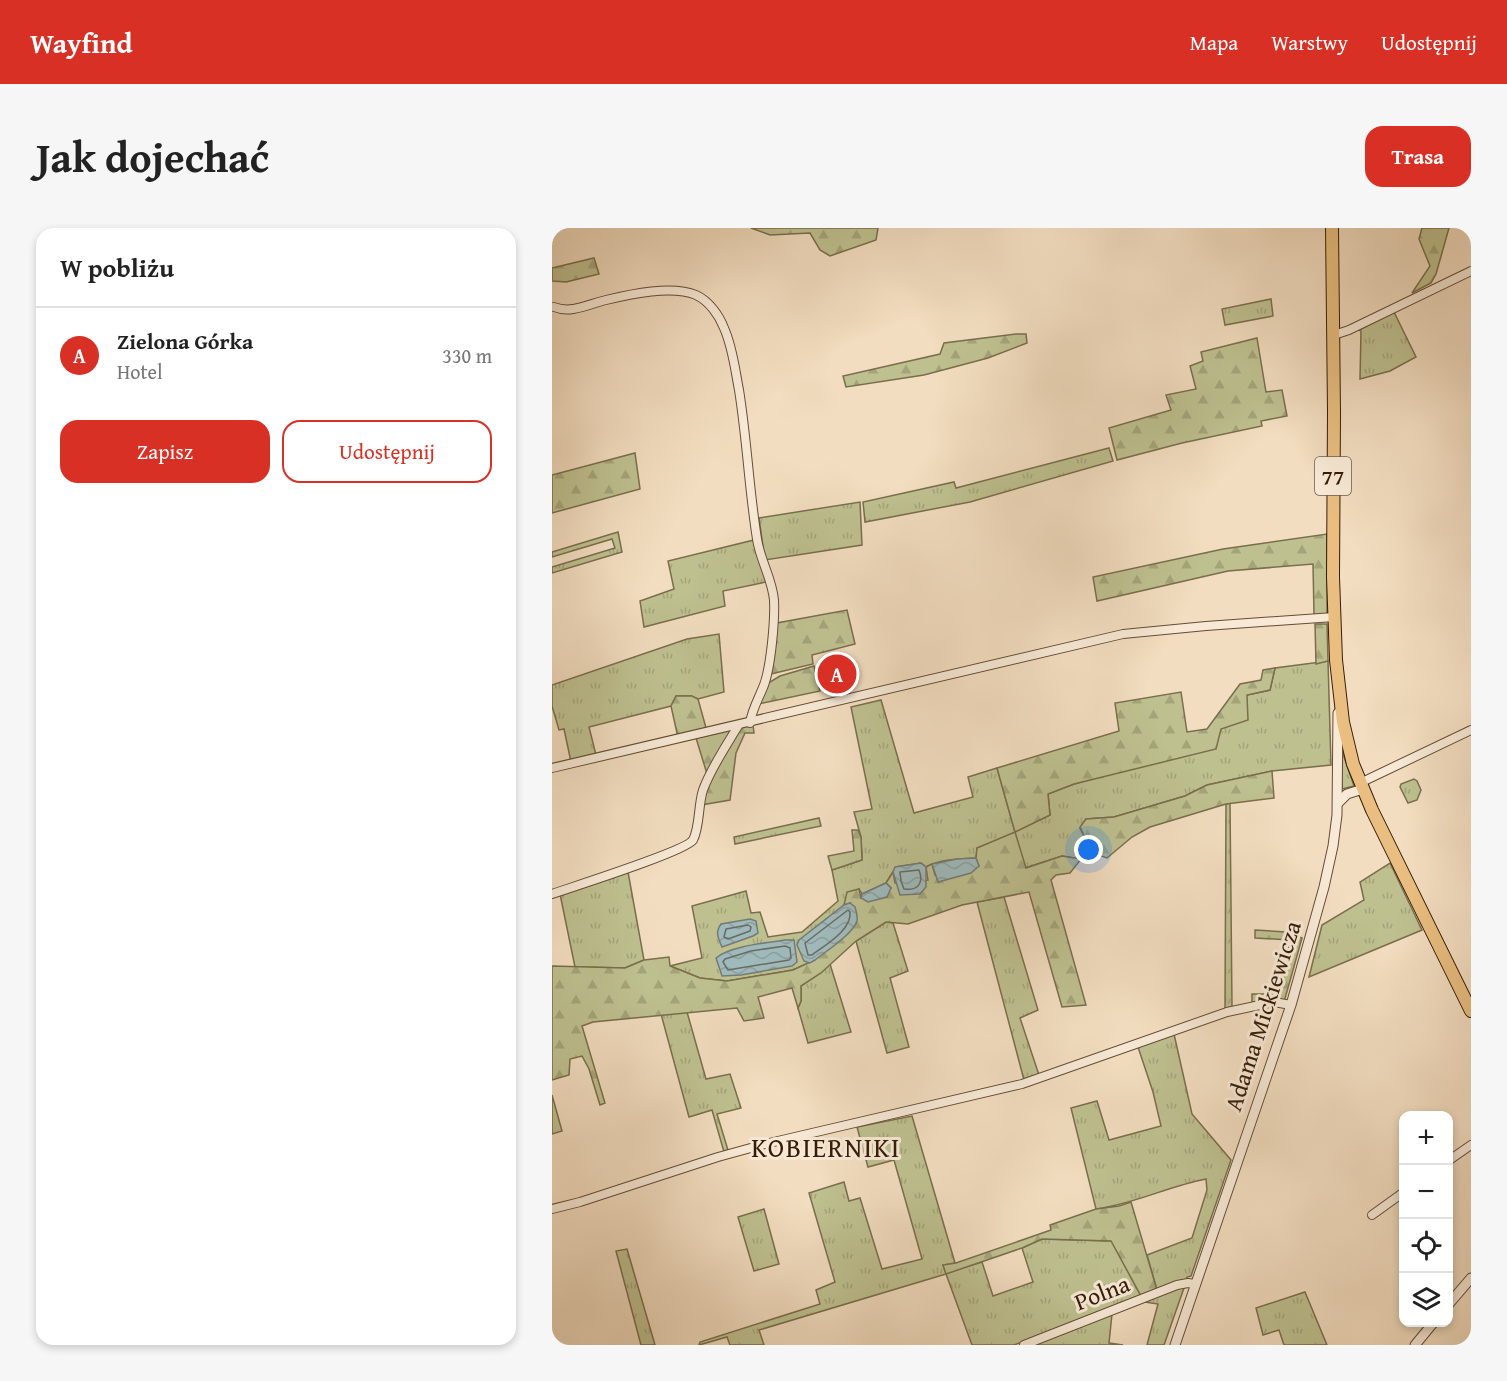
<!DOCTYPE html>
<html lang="pl">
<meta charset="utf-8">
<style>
body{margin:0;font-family:"Gentium Book Plus",serif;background:#f6f6f6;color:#222}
.controls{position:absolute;right:18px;bottom:18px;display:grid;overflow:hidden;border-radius:12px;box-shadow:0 3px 9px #0003}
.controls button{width:54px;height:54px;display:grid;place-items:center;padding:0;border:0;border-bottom:2px solid #e0e0e0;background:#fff;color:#222;font:30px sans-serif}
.you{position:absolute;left:537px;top:622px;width:21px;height:21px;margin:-15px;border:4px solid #fff;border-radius:50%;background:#1a73e8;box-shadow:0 0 0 9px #1a73e833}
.badge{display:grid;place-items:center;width:39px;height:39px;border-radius:50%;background:#d93025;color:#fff;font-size:20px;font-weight:700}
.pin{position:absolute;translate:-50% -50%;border:3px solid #fff;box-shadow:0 2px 6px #0006}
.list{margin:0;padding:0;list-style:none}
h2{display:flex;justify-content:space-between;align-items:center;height:78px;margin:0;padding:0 24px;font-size:26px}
h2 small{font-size:20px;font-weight:400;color:#767676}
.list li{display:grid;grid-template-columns:39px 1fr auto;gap:18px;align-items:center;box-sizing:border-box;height:96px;padding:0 24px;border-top:2px solid #e0e0e0}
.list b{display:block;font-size:22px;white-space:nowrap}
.list p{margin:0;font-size:20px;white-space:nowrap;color:#767676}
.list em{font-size:20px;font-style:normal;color:#767676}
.actions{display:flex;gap:12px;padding:18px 24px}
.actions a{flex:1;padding:14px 0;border:2px solid #d93025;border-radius:18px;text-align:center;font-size:21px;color:#d93025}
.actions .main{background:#d93025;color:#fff}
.icon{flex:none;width:33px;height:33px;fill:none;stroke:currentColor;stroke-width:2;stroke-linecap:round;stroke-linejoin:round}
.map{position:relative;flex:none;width:919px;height:1117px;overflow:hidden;border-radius:18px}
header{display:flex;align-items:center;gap:36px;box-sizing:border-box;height:84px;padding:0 30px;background:#d93025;color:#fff}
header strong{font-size:28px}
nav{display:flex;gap:33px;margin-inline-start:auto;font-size:21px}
.intro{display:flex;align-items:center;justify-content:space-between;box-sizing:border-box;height:144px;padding:0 36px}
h1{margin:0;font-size:42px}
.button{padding:15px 27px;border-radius:18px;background:#d93025;color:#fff;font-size:21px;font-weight:700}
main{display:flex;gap:36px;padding:0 36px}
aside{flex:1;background:#fff;border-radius:18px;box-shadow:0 3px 9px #0003}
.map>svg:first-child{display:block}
.grass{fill:url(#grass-tufts);stroke:#7a6e4c;stroke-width:1.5}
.forest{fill:url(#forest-firs);stroke:#7a6e4c;stroke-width:1.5}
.water{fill:url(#water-waves);stroke:#757b74;stroke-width:1.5}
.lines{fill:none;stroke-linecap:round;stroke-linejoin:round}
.shore{stroke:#6a6b62;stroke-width:1.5}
.minor-casing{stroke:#654c35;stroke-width:10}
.tertiary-casing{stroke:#654c35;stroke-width:11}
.primary-casing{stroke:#361c07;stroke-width:14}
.minor{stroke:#f7e9d6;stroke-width:8}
.tertiary{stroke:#f7e9d6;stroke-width:9}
.primary{stroke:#e9be80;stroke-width:12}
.labels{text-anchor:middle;stroke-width:6;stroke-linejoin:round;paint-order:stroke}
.shield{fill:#f7e9d6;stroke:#705a45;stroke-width:1.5}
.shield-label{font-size:22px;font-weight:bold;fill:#361c07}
.street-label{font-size:24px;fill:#361c07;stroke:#f7e9d6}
.quarter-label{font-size:27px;letter-spacing:1.5px;fill:#361c07;stroke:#f7e9d6}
</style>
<header>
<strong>Wayfind</strong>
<nav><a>Mapa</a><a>Warstwy</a><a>Udostępnij</a></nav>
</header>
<div class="intro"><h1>Jak dojechać</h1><a class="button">Trasa</a></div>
<main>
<aside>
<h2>W pobliżu<small></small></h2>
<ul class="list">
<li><span class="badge">A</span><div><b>Zielona Górka</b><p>Hotel</p></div><em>330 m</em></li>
</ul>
<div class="actions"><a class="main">Zapisz</a><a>Udostępnij</a></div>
</aside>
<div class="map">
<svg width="919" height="1117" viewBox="0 0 919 1117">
<defs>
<pattern id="grass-tufts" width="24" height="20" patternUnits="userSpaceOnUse" patternTransform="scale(1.5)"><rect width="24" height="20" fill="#bec090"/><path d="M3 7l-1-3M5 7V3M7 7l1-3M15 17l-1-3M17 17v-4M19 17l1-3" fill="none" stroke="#a4a47b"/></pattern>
<pattern id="forest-firs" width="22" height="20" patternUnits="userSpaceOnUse" patternTransform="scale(1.5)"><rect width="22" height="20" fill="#bec090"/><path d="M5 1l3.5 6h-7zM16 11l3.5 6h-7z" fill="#a4a47b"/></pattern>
<pattern id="water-waves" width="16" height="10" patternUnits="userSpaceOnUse" patternTransform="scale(1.5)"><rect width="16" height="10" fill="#9fbabc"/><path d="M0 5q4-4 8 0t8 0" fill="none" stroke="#8a9fa0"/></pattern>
</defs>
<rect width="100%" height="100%" fill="#f2ddc0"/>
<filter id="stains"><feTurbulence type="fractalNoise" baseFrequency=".00333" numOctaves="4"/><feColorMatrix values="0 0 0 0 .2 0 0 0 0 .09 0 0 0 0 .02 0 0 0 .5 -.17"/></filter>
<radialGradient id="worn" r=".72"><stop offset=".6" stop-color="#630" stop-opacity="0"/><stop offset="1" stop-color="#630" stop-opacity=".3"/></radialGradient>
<g class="grass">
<path d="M719 71 721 88 673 97 670 81Z"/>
<path d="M842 84 864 129 838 143 808 151 809 103 807 102Z"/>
<path d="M557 220 561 233 418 274 313 294 311 274 402 254 404 260Z"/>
<path d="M308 274 310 317 213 332 207 290Z"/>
<path d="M66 304 70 324 0 345V339L63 320 60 311 0 329V324Z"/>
<path d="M202 312 214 354 171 363 173 378 92 399 88 373 122 361 116 333Z"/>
<path d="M167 406 172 464 146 471 139 468H124L119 478 37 499 44 527 19 534 12 501 7 502 0 478V457L135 411Z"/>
<path d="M776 433 779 537 720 543 655 557 633 568 562 589 534 591 528 600 540 625 532 627 529 631 510 628 473 640 463 605 425 620 424 630C408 631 388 631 374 639L369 635 344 639 334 655 310 666 307 661 292 677 263 732 241 742 175 753 148 750 118 738 150 730 140 678 194 663 199 685 208 684 216 709 250 704 286 673 280 642 310 632 309 609 302 584 320 581 299 479 329 472 362 585 421 569 416 549 445 540 463 604 498 587 496 566 522 556 573 542 668 501 695 467 718 462 723 440Z"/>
<path d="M789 520 802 558 790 561Z"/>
<path d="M862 551 865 553 869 562 865 572 856 575 848 559 849 556Z"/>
<path d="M678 575 680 779 673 781 674 576Z"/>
<path d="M267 590 269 598 183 616 182 609Z"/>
<path d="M838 635 870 702 757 749 770 697 812 672 808 654Z"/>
<path d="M76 644 92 732 73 740 23 739 8 666Z"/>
<path d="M452 669 486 782 468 790 487 847 472 852 425 674Z"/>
<path d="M334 694 341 695 356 743 338 750 357 819 335 825 304 713Z"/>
<path d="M278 736 299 804 256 815 246 780 249 773V758Z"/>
<path d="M135 784 154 851 178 846 189 880 165 886 176 922 172 924 160 882 137 889 109 786Z"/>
<path d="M622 806 640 886 679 932 639 1048 635 1049 634 1053 605 1062 595 1027 640 1010 655 962 654 951C617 958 582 976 544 981L519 880 545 873 557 912 609 898 601 864 586 819Z"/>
<path d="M0 867 10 903 0 906Z"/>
<path d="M360 888 403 1035 391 1037 394 1045 430 1034 441 1068 481 1054 470 1020 490 1011 560 1013 589 1068 462 1117H420L394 1046 207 1102 212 1117H178L175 1109 147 1117 148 1114 268 1076 264 1062 283 1054 257 965 292 954 297 973 308 970 330 1041 370 1031 342 932 316 939 305 899Z"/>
<path d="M212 981 227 1036 202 1043 186 989Z"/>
<path d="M75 1021 103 1117H89L64 1023Z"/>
<path d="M629 1059 632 1060 612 1117H595L606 1076 592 1074Z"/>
<path d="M753 1064 775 1117H732L727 1102 711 1107 704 1080Z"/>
<path d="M560 1086 557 1115 571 1117H483Z"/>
</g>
<g class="forest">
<path d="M199 0H326L324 12 278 28 268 22 258 5 218 7Z"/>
<path d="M870 0H897L884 46 879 55 860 65 878 38 867 11Z"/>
<path d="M42 30 47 46 14 54 0 53V40Z"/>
<path d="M464 106H474L475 115 436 130 372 147 294 159 291 148 388 126 392 115Z"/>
<path d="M705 110 714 164 730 162 735 188 709 193 710 198 630 215 565 232 557 200 619 182 614 167 644 161 638 138 651 133 649 124Z"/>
<path d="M83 225 88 261 0 285V247Z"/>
<path d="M775 306V386L762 387 761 336 676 343 545 373 541 349 671 321Z"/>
<path d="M295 382 303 416 260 427 261 436 219 446 225 395Z"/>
<path d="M763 396H775L776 433 764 436Z"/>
<path d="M262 438 268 463 206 476 213 457 228 448Z"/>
<path d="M723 440 718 462 695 467 696 492 669 501 664 521 522 556 496 566 498 587 463 604 474 640 510 628 529 631 518 645 504 647 499 652 534 777 510 779 477 664 410 677 356 696 334 694 304 713 269 745 249 758V773L246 780 240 760 206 769 212 790 192 793 185 780 41 794 30 798 53 875 48 877 37 841 30 828 18 831 17 847 0 852V738L73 740 92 732 117 729 118 738 148 750 175 753 241 742 263 732 298 675 292 677 295 664 307 661 309 670 339 660 334 655 341 644 343 655 376 652 374 639 380 636 383 647 427 638 424 630 425 620 463 604 445 540 567 503 563 475 629 464 635 504 655 501 688 456 709 452 711 442Z"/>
<path d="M124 468H140L146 471 156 507 181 501 156 549 144 510 127 514 119 478Z"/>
<path d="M201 497 202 505H193L184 525 178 572 149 577 153 562 187 499Z"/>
<path d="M720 543 722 570 674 576 598 599 580 609 555 630 540 625 528 599 534 591 562 589 633 568 655 557Z"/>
<path d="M300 602H306L309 609 310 632 280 642 276 628 302 623Z"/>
<path d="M703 702 734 704 750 710 732 774 700 775V766H729L738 712 703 710Z"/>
<path d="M579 974 605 1062 589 1068 559 1013 490 1011 470 1020 394 1046 391 1037 404 1035 499 1002 498 997 544 981 567 978Z"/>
</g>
<g class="water">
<path d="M424 630 427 638 419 645 386 654 380 636 405 631Z"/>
<path d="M369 635 374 639V659L368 666 348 667 341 644 343 639Z"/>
<path d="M334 655 339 660 335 669 316 674 309 670 310 666Z"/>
<path d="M298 675 303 679C304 683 306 689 305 693 301 706 273 724 263 732L258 735 252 733 245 717 247 712 292 677Z"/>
<path d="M198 691 204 693 206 705 201 708 170 719C166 710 163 704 169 696Z"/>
<path d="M233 712H242L245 734 240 738 189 747 170 748 164 730C177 718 215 715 233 712Z"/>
</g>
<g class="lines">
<g class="shore">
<path d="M367 642C372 655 366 663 352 661L349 653 348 644Z"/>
<path d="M296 682 298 684C300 702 273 717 260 727H256L253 715Z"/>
<path d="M196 697 199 699 198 703 176 711 172 709 174 701Z"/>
<path d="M233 718 238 720 239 730 237 732 176 742 171 734 173 731 199 723Z"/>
</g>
<g class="minor-casing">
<g id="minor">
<path d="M2 79C19 86 37 76 54 72 79 66 120 57 144 67 157 73 167 87 172 100 181 120 183 142 187 162 195 212 197 261 205 311 208 332 220 350 222 372 223 392 219 438 212 457 207 470 200 481 198 495"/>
<path d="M782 107 797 102 919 43"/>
<path d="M0 540 571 406 654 398 782 389"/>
<path d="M808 555 919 502"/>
<path d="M0 666C20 659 134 623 141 612 148 599 146 577 151 562 159 540 174 518 186 498"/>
<path d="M896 933 919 917"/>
<path d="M0 981 28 974 166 929 213 916 470 856 675 784 722 774 739 777"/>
<path d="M820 987 852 964"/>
<path d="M472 1117 625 1057 636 1055 643 1056"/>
</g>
</g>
<g class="tertiary-casing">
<g id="tertiary">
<path d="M786 575 795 566 811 561"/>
<path d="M896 1077 919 1050"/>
<path d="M623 1117 739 777 772 659 781 618 785 587 786 485"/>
<path d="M863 1117 882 1094"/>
</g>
</g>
<g class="primary-casing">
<path id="primary" d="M780 0 782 184 781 349 784 432 791 494 801 536 820 582 919 783"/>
</g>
<use href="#minor" class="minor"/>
<use href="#tertiary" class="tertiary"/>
<use href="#primary" class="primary"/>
</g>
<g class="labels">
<rect class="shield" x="763" y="229" width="36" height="38" rx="4.5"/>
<g class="shield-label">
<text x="781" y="256">77</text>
</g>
<g class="street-label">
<text transform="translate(711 788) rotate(-72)" y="8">Adama Mickiewicza</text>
<text transform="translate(550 1065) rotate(-21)" y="8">Polna</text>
</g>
<g class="quarter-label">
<text x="274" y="929">KOBIERNIKI</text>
</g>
</g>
<rect width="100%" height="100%" filter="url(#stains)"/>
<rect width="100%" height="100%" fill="url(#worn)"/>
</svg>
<div class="controls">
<button>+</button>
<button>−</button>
<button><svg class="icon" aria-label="locate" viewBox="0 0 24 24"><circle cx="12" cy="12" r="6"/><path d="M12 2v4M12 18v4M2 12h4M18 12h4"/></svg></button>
<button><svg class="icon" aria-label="layers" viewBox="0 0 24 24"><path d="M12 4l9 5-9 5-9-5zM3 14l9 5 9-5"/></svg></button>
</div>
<div class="you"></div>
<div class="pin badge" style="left:285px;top:446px">A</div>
</div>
</main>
